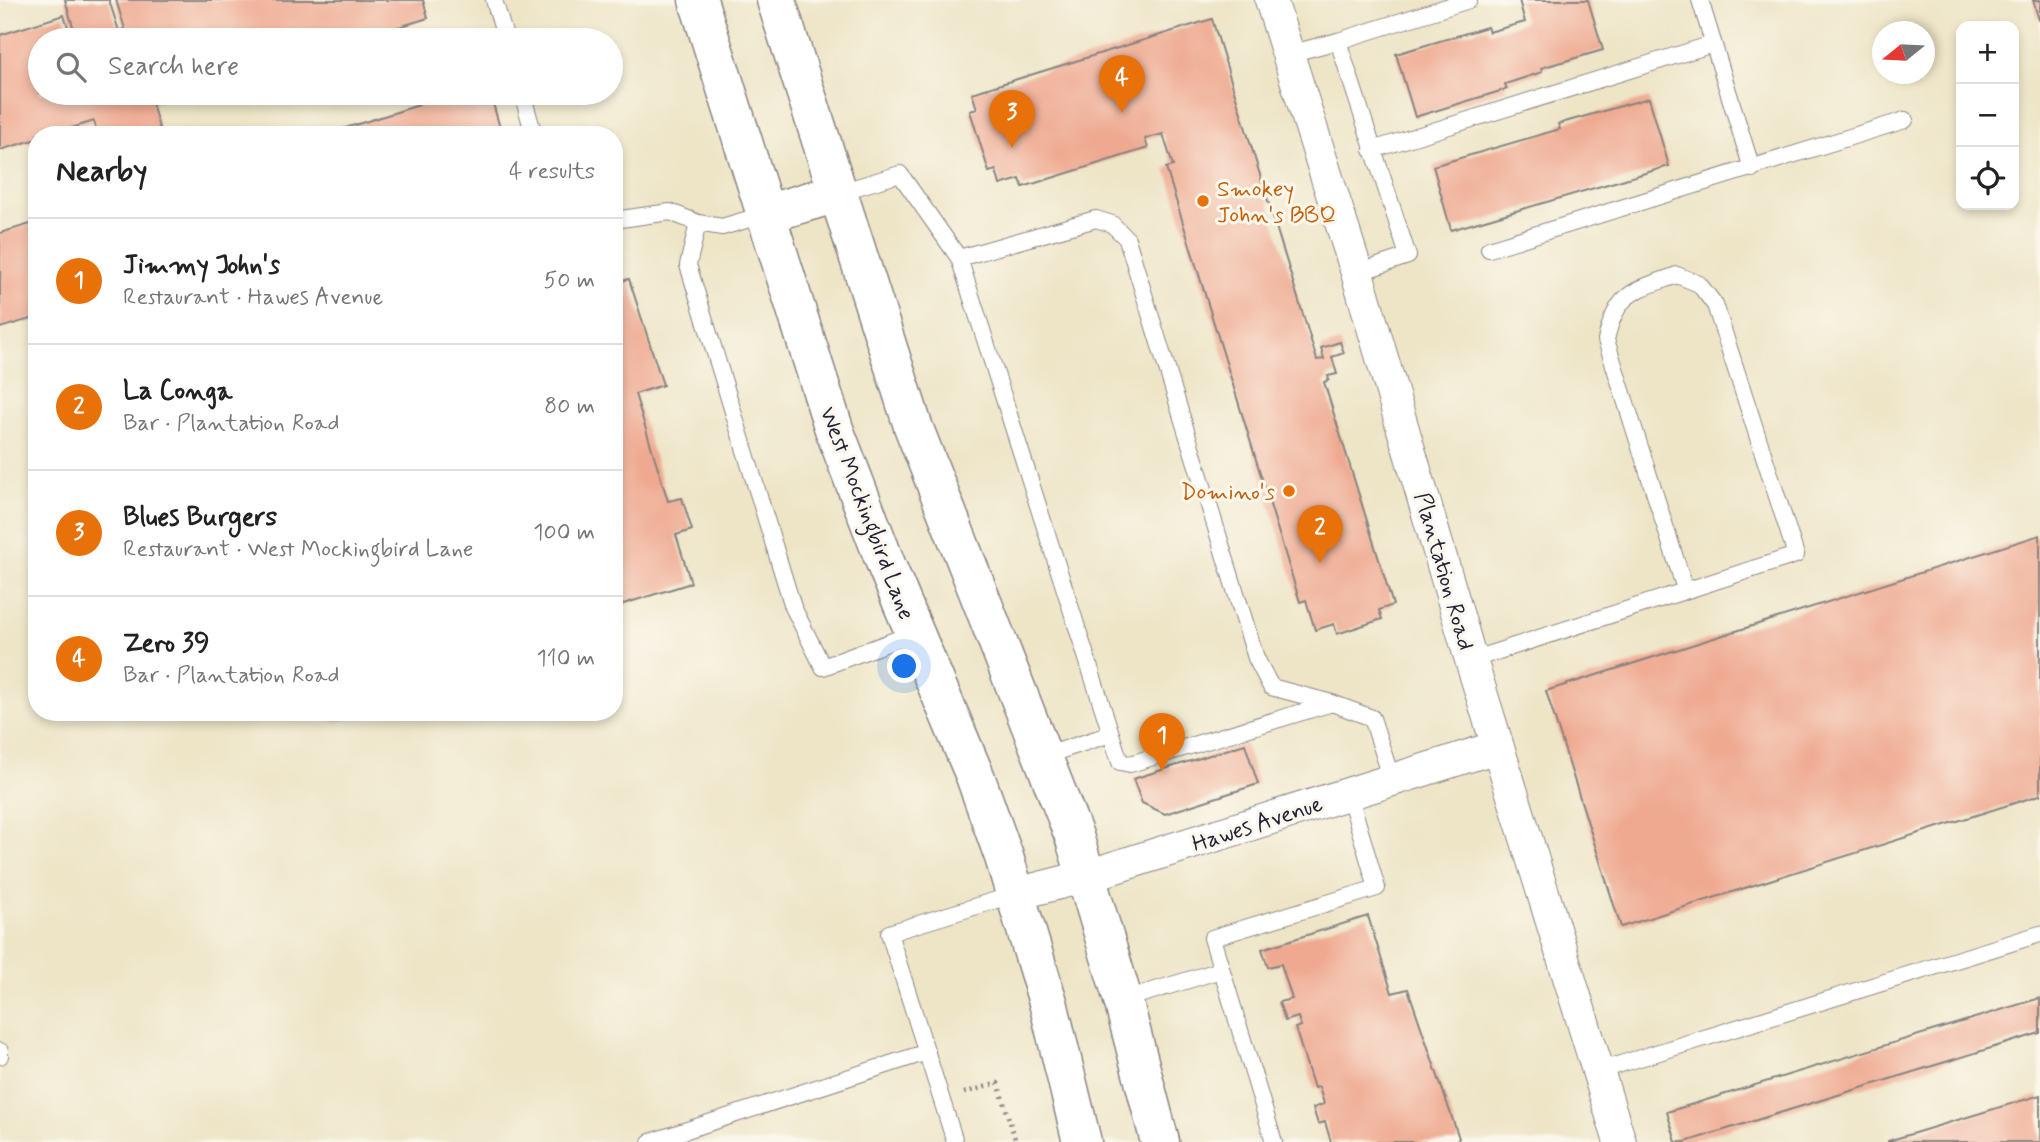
<!DOCTYPE html>
<meta charset="utf-8">
<style>
body{margin:0;font-family:Mynerve,sans-serif;background:#f2f2f2;color:#222}
.controls{position:absolute;right:21px;top:21px;display:grid;overflow:hidden;border-radius:14px;box-shadow:0 4px 10px #0003}
.controls button{width:63px;height:63px;display:grid;place-items:center;padding:0;border:0;border-bottom:2px solid #e0e0e0;background:#fff;color:#222;font:35px sans-serif}
.compass{position:absolute;left:1872px;top:21px;width:63px;height:63px;border-radius:50%;background:#fff;box-shadow:0 4px 10px #0003;rotate:252deg}
.you{position:absolute;left:905px;top:667px;width:24px;height:24px;margin:-18px;border:5px solid #fff;border-radius:50%;background:#1a73e8;box-shadow:0 0 0 10px #1a73e833}
.badge{display:grid;place-items:center;width:46px;height:46px;border-radius:50%;background:#b45309;color:#fff;font-size:23px;font-weight:700}
.pin{position:absolute;translate:-50% -58px;filter:drop-shadow(0 2px 4px #0008)}
.pin::after{content:'';position:absolute;top:37px;width:24px;height:21px;background:inherit;clip-path:polygon(0 0,100% 0,50% 100%)}
.list{margin:0;padding:0;list-style:none}
h2{display:flex;justify-content:space-between;align-items:center;height:91px;margin:0;padding:0 28px;font-size:30px}
h2 small{font-size:23px;font-weight:400;color:#767676}
.list li{display:grid;grid-template-columns:46px 1fr auto;gap:21px;align-items:center;box-sizing:border-box;height:126px;padding:0 28px;border-top:2px solid #e0e0e0}
.list b{display:block;font-size:26px;white-space:nowrap}
.list p{margin:0;font-size:23px;white-space:nowrap;color:#767676}
.list em{font-size:23px;font-style:normal;color:#767676}
.icon{flex:none;width:38px;height:38px;fill:none;stroke:currentColor;stroke-width:2;stroke-linecap:round;stroke-linejoin:round}
.map{position:relative;flex:none;width:2040px;height:1142px;overflow:hidden}
.search{position:absolute;background:#fff;box-shadow:0 4px 10px #0003;left:28px;top:28px;width:595px;height:77px;display:flex;align-items:center;gap:18px;box-sizing:border-box;padding:0 24px;border-radius:38px;color:#767676;font-size:26px}
.panel{position:absolute;background:#fff;box-shadow:0 4px 10px #0003;left:28px;top:126px;width:595px;height:595px;border-radius:28px}
.map>svg:first-child{display:block}
.building{fill:#efa990}
.lines{fill:none;stroke-linecap:round;stroke-linejoin:round}
.lane-casing{stroke:#888481;stroke-width:18}
.street-casing{stroke:#888481;stroke-width:34}
.secondary-casing{stroke:#888481;stroke-width:41}
.path{stroke:#888481;stroke-width:4.5;stroke-dasharray:2 5;stroke-linecap:butt}
.lane{stroke:#fff;stroke-width:16}
.street{stroke:#fff;stroke-width:32}
.secondary{stroke:#fff;stroke-width:38}
.food-dot{fill:#e8710a;stroke:#fbf7ec;stroke-width:2.5}
.labels{text-anchor:middle;stroke-width:6;stroke-linejoin:round;paint-order:stroke}
.food-label{font-size:23px;fill:#c56008;stroke:#fbf7ec;text-anchor:start}
.street-label{font-size:23px;fill:#22223b;stroke:#fbf7ec}
</style>
<div class="map">
<svg width="2040" height="1142" viewBox="0 0 2040 1142">
<rect width="100%" height="100%" fill="#fbf7ec"/>
<filter id="ink" filterUnits="userSpaceOnUse"><feTurbulence type="fractalNoise" baseFrequency=".0143" numOctaves="2"/><feDisplacementMap in="SourceGraphic" scale="14" xChannelSelector="R" yChannelSelector="G"/><feConvolveMatrix kernelMatrix="1 2 1 2 8 2 1 2 1" color-interpolation-filters="sRGB"/></filter>
<filter id="wash" filterUnits="userSpaceOnUse"><feTurbulence type="fractalNoise" baseFrequency=".00686" numOctaves="4" result="noise"/><feDisplacementMap in="SourceGraphic" scale="28" xChannelSelector="R" yChannelSelector="G"/><feGaussianBlur stdDeviation="1.57" result="paint"/><feColorMatrix in="noise" values="0 0 0 0 0 0 0 0 0 0 0 0 0 0 0 0 0 1.4 0 .05"/><feComposite in="paint" operator="in"/></filter>
<g filter="url(#wash)">
<rect width="100%" height="100%" fill="#eee5c7"/>
<g id="blocks">
<g class="building">
<path d="M65 0H109L119 31 125 29 116 0H423L428 18 356 40H77Z"/>
<path d="M1519 0H1588L1603 50 1541 68 1542 72 1505 84 1507 89 1415 117 1396 54 1487 27 1489 32 1525 22Z"/>
<path d="M2033 0H2040V20H2039Z"/>
<path d="M64 15 72 40H40V93H184L152 103 161 135H98L94 121 49 135H37V139L0 150V35Z"/>
<path d="M1212 19 1317 360 1324 359 1321 348 1340 342 1344 353 1332 357 1337 374 1328 376 1329 380 1324 382 1393 605 1379 610 1382 619 1337 634 1334 624 1315 630 1306 600 1300 602 1166 168 1173 166 1163 134 1145 139 1148 148 1023 187 1020 179 1000 185 996 170 989 172 970 111 977 109 972 93Z"/>
<path d="M415 93H490L502 135H323L419 105Z"/>
<path d="M1649 98 1669 166 1451 230 1433 166 1560 129 1558 124Z"/>
<path d="M37 222V317L0 328V233Z"/>
<path d="M629 279 663 385 635 394 668 501 682 498 692 530 676 535 691 583 614 607V283Z"/>
<path d="M2040 535V795L1621 927 1546 691Z"/>
<path d="M318 712H364L365 713 335 722Z"/>
<path d="M1245 744 1258 784 1165 814 1142 803 1133 779Z"/>
<path d="M1368 916 1392 993 1408 989 1459 1138 1456 1142H1331L1325 1122 1318 1124 1313 1108 1324 1104 1319 1087 1314 1088 1295 1028 1301 1026 1298 1017 1285 1021 1279 1002 1292 999 1281 964 1268 967 1262 949Z"/>
<path d="M2040 998V1033L1685 1142H1676L1667 1112Z"/>
<path d="M2040 1095V1142H1888V1141Z"/>
</g>
</g>
</g>
<g filter="url(#ink)">
<use href="#blocks" fill-opacity="0" stroke="#888481" stroke-width="2"/>
<g class="lines">
<g class="lane-casing">
<g id="lane">
<path d="M494 0 506 40"/>
<path d="M1700 0 1752 169"/>
<path d="M1289 54 1338 41"/>
<path d="M522 93 534 135"/>
<path d="M1372 150 1713 44"/>
<path d="M837 193 900 174 959 258 1096 219 1112 224 1127 239 1256 658 1271 687 1332 703 1372 718 1392 780"/>
<path d="M614 220 670 212 698 223 722 227 766 214"/>
<path d="M698 223 688 265 793 607 823 667 914 633"/>
<path d="M1489 249 1905 120"/>
<path d="M959 258 1111 734 1044 756"/>
<path d="M1357 273 1408 256 1338 41 1469 0"/>
<path d="M1471 660 1796 555 1715 305 1699 284 1677 275C1634 291 1617 291 1606 340L1685 589"/>
<path d="M1111 734 1120 762 1130 764 1329 704"/>
<path d="M1123 1000 1221 970"/>
<path d="M0 1051V1056"/>
<path d="M1598 1071 2040 934"/>
<path d="M650 1142 927 1052"/>
<path d="M955 1142 889 933 1016 894"/>
<path d="M1274 1142 1212 938 1377 888 1349 794"/>
</g>
</g>
<g class="street-casing">
<g id="street">
<path d="M1271 0 1357 273 1471 660 1620 1142"/>
<path d="M1016 894 1087 876 1497 747"/>
</g>
</g>
<g class="secondary-casing">
<g id="secondary">
<path d="M698 0 834 429 887 567 975 776 1004 857 1048 1002 1082 1142"/>
<path d="M776 0 913 426 1074 836 1123 1000 1160 1142"/>
<path d="M766 214 837 193"/>
</g>
</g>
<path class="path" d="M964 1093 998 1083 1016 1142"/>
<use href="#lane" class="lane"/>
<use href="#street" class="street"/>
<use href="#secondary" class="secondary"/>
</g>
</g>
<g class="food-dot">
<circle cx="1203" cy="201" r="7"/>
<circle cx="1289" cy="491" r="7"/>
</g>
<g class="labels">
<g class="food-label">
<text x="1217" y="196">Smokey<tspan x="1217" dy="26">John's BBQ</tspan></text>
<text x="1275" y="499" text-anchor="end">Domino's</text>
</g>
<g class="street-label">
<text transform="translate(868 513) rotate(69)" y="8">West Mockingbird Lane</text>
<text transform="translate(1445 571) rotate(74)" y="8">Plantation Road</text>
<text transform="translate(1257 823) rotate(-18)" y="8">Hawes Avenue</text>
</g>
</g>
</svg>
<div class="controls">
<button>+</button>
<button>−</button>
<button><svg class="icon" aria-label="locate" viewBox="0 0 24 24"><circle cx="12" cy="12" r="6"/><path d="M12 2v4M12 18v4M2 12h4M18 12h4"/></svg></button>
</div>
<svg class="compass" viewBox="-18 -18 36 36"><path d="M0-13l5 13h-10z" fill="#e53935"/><path d="M0 13l5-13h-10z" fill="#767676"/></svg>
<div class="you"></div>
<div class="pin badge" style="left:1162px;top:771px;background:#e8710a">1</div>
<div class="pin badge" style="left:1320px;top:563px;background:#e8710a">2</div>
<div class="pin badge" style="left:1012px;top:148px;background:#e8710a">3</div>
<div class="pin badge" style="left:1122px;top:113px;background:#e8710a">4</div>
<div class="search"><svg class="icon" aria-label="search" viewBox="0 0 24 24"><circle cx="10" cy="10" r="6"/><path d="M15 15l6 6"/></svg>Search here</div>
<section class="panel">
<h2>Nearby<small>4 results</small></h2>
<ul class="list">
<li><span class="badge" style="background:#e8710a">1</span><div><b>Jimmy John's</b><p>Restaurant · Hawes Avenue</p></div><em>50 m</em></li>
<li><span class="badge" style="background:#e8710a">2</span><div><b>La Conga</b><p>Bar · Plantation Road</p></div><em>80 m</em></li>
<li><span class="badge" style="background:#e8710a">3</span><div><b>Blues Burgers</b><p>Restaurant · West Mockingbird Lane</p></div><em>100 m</em></li>
<li><span class="badge" style="background:#e8710a">4</span><div><b>Zero 39</b><p>Bar · Plantation Road</p></div><em>110 m</em></li>
</ul>
</section>
</div>
